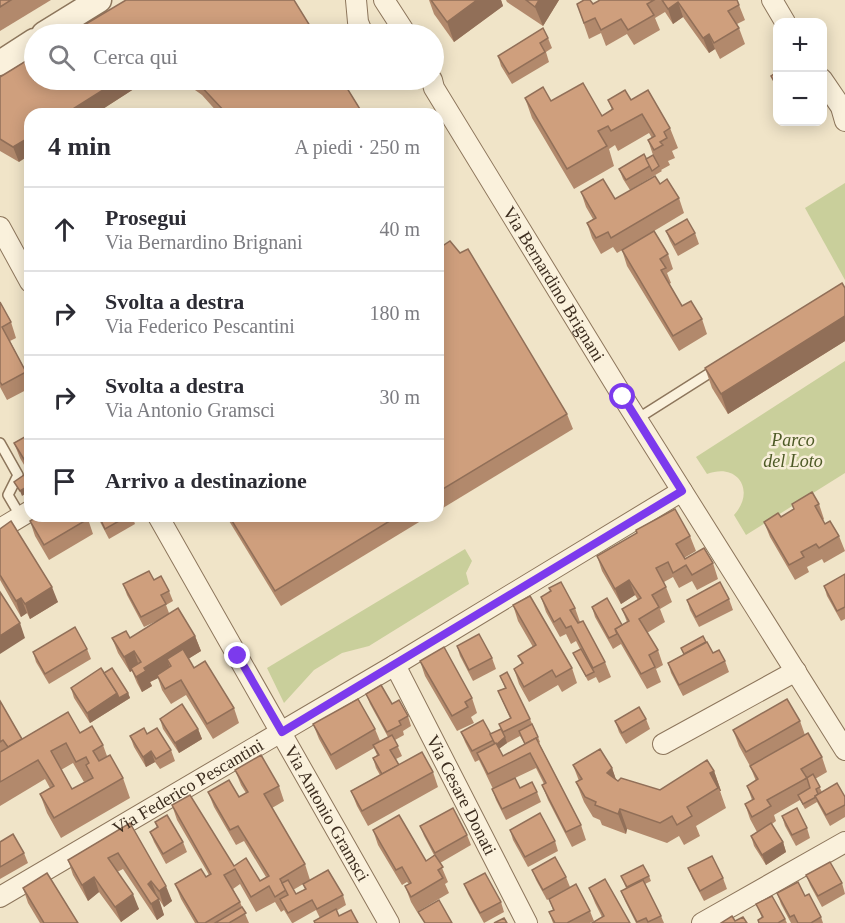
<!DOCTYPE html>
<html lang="it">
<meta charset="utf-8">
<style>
body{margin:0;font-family:Georgia,serif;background:#f2f2f3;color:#2b2b33}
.controls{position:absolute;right:18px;top:18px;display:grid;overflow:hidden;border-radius:12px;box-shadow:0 3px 15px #0003}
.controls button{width:54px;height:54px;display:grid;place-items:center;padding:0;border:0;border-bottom:2px solid #e1e1e2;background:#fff;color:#2b2b33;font:30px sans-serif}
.stop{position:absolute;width:18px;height:18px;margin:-14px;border:4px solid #7c3aed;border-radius:50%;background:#fff}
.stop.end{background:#7c3aed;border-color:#fff;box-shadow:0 2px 6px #0008}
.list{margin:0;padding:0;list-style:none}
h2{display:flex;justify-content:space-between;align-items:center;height:78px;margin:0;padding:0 24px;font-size:26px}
h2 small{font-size:20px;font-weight:400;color:#7c7c81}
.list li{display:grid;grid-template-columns:39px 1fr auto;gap:18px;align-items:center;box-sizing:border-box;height:84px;padding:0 24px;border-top:2px solid #e1e1e2}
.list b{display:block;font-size:22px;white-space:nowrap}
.list p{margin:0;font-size:20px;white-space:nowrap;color:#7c7c81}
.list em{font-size:20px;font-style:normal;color:#7c7c81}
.icon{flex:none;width:33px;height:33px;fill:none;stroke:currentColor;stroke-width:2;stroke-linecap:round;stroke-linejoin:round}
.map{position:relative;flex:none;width:845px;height:923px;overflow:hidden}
.search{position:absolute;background:#fff;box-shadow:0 3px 15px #0003;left:24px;top:24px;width:420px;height:66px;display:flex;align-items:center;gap:15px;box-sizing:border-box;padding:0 21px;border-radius:33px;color:#7c7c81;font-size:22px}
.panel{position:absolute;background:#fff;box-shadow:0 3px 15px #0003;left:24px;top:108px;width:420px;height:414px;border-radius:18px}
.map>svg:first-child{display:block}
.green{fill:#c9cf9b}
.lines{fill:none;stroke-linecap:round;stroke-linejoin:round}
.service-casing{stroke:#8d765c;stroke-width:12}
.minor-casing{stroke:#8d765c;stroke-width:22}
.tertiary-casing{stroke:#8d765c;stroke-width:27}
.service{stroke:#faf1dc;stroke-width:9}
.minor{stroke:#faf1dc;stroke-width:20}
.tertiary{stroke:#faf1dc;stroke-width:24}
.wall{fill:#b2896c;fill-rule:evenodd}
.shaded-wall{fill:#916f58}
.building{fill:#cf9f7d;stroke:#916f58;stroke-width:1.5;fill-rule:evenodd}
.route{stroke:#7c3aed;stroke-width:8}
.labels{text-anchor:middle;stroke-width:5;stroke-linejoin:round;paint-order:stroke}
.street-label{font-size:18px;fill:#3d2e20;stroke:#f7eed8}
.park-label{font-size:18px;font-style:italic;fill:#4d5a26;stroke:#f7eed8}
</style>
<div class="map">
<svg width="845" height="923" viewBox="0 0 845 923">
<rect width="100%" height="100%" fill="#f0e4c8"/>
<g class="green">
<path d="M845 183V280L805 208Z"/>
<path d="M845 361V473L746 535 734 515C756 491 738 462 707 474L696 457Z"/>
<path d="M465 549 472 561 466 573 469 584 369 646 342 653 314 670 284 703 267 668Z"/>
</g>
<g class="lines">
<g class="service-casing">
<g id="service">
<path d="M637 419 716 369"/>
<path d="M0 443 18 475 8 495 21 517"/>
</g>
</g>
<g class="minor-casing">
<g id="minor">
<path d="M356 0 358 22 363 34"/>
<path d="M384 0 406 34"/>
<path d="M772 0 785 22"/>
<path d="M822 79 841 107 845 121"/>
<path id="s1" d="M432 80 434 88 623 397 845 750"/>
<path d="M0 227 30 282"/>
<path id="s2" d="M158 516 389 923"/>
<path d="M0 529 30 511"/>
<path id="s3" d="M395 665 527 923"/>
<path d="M663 744 796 671"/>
<path id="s4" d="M0 897 395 665 682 491"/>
<path d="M702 923 845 842"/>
</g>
</g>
<g class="tertiary-casing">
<g id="tertiary">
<path d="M44 34 99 0"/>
<path d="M0 63 34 41"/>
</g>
</g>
<use href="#service" class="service"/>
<use href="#minor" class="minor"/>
<use href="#tertiary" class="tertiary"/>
</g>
<g class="wall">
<path d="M0 0H51L0 31Z"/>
<path d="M429 0H501L503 6 454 42 434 14Z"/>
<path d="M506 0H559L543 26 507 2Z"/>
<path d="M600 0H737L745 20 737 24 739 28 745 44 720 59 715 49 709 53 683 17 673 24 665 12 655 18 660 30 634 45 627 34 606 46 601 33 589 39 577 4H593Z"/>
<path d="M548 38 552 48 546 52 549 62 512 84 501 66 498 56Z"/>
<path d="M0 77 140 85 95 114H30L19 162 0 151Z"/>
<path d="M181 80H342L363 114H219L202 95Z"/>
<path d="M525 98 551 101 602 116 612 110 608 100H631L670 128 678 148 672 151 675 158 668 161 670 165 661 170 662 171 630 190 623 179 619 169 646 159 653 155 648 140 652 138 649 133 618 151 615 145 609 149 614 166 574 189 532 118Z"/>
<path d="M660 184 679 198 684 213 654 231 668 254 673 269 667 273 671 283 669 284 682 306 702 319 707 334 679 351 627 266 622 250 624 249 617 253 613 247 601 254 592 238 587 223 593 219 586 207 581 192 615 199Z"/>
<path d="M666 231 695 233 699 244 678 256 670 241Z"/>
<path d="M438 249 567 414 573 429 438 511Z"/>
<path d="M845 288V341L728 414 712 388 705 368Z"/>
<path d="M0 302 11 322 16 338 10 341 26 372 30 383V388L7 400 0 387Z"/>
<path d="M30 434V475L20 458 14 443Z"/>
<path d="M792 504H819L824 519 823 520 825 524 839 536 845 551 824 563 822 559 807 567 809 572 795 580 770 537 764 522 781 517 794 510Z"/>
<path d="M97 516H132L135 524 109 539Z"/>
<path d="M226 516H429L281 606Z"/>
<path d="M88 519 93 534 49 560 35 536 30 521Z"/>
<path d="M0 529 58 602 30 619 27 613 21 617 0 580Z"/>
<path d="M690 536 696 551 684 558 685 559 713 563 718 579 697 590 692 581 679 588 673 577 664 582 672 602 660 609 665 622 647 633 658 650 663 665 656 669 661 682 647 689 621 644 613 649 595 617 592 607 622 625 627 622 622 609 638 600 635 595 621 604 602 571 597 556Z"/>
<path d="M845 574V619L841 621 827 596 824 586Z"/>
<path d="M123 584 169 591 173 601 166 605 169 613 195 636 201 651 188 659 194 668 234 708 239 723 213 739 186 695 171 704 162 690 158 678 150 682 152 686 142 692 137 683 132 671 130 672 118 653 112 638H130L161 619 144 627 127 595Z"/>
<path d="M541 597 575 608 580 622 605 662 611 677 599 683 596 677 588 681 573 653 580 649 576 641 571 644 566 634 560 637 546 612Z"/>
<path d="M729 599 733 610 699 627 690 610 687 600Z"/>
<path d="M513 605 572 668 577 683 562 692 558 685 529 702 519 684 514 669 522 664 518 656 533 647 518 621Z"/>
<path d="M457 646 492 658 496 669 473 681 460 656Z"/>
<path d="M681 648 713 653 725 661 729 672 683 696 671 673 668 663 684 654Z"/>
<path d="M87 649 91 659 49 684 36 662 33 652Z"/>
<path d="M420 661 472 698 477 713 471 717 474 723 457 731 425 676Z"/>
<path d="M104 673 128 693 130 698 90 723 74 698 71 688Z"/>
<path d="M500 676 530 719 538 737 540 742 539 743 581 825 586 840 572 847 548 800 542 785 544 784 536 768 515 778 520 788 537 792 541 802 506 820 496 800 492 789H493L483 768 479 760 475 762 465 742 461 732 490 734 501 729 499 724 510 718 498 691 505 688ZM520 736 525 744 503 756 499 749 507 743Z"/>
<path d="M366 694 392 704 408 716 411 726 403 731 404 735 395 740 402 756 396 759 399 765 433 772 438 787 368 826 357 806 351 791 380 775 376 768 373 758 377 755 374 748 336 770 319 739 313 724 375 729 380 741 388 737 370 704Z"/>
<path d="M0 701 22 739 80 733 103 745 107 756 123 778 130 798 61 838 47 813 40 794 50 788 45 779 0 806ZM73 763 84 782 91 779 72 789 61 770Z"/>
<path d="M160 719 198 729 202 739 179 753 163 729Z"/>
<path d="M646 719 650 729 626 744 619 732 615 721Z"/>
<path d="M800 721 805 735 822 757 827 772 815 779 822 792 845 797V817L830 826 817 802 805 809 800 800 774 815 776 821 772 824 783 842 786 852 766 865 754 846 751 836 757 832 750 819 745 804 752 800 747 786 756 781 750 766 739 746 733 730Z"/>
<path d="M147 734 171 750 175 761 160 769 155 762 146 767 134 747 130 736Z"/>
<path d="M573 765 612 768 616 780 618 781 660 790 714 771 721 791H720L726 808 696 826 700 836 684 845 679 836 667 843 627 829 626 834 602 825 600 820 593 817 584 802 576 782 579 781Z"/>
<path d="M235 770 279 786 284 801 272 808 305 864 310 880 293 890 296 894 305 889 303 884 343 895 346 905 336 911 339 916 358 923 320 918 316 910 293 923H292L284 910 281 912 275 902 256 912 240 884 233 889 240 902 249 923H195L181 899 175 884 206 877 209 875 177 820 172 805 234 866 260 881 266 877 244 841 236 845 214 807 208 792 239 797 246 793 241 785Z"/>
<path d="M782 816 807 828 810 838 796 846 785 826Z"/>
<path d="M155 822 183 842 187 852 166 864 154 842 150 832 157 828Z"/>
<path d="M130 823 172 901 164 907 157 896 164 915 157 920 123 869 117 872 139 909 121 922 99 892 88 901 73 875 68 860Z"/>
<path d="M420 826 467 835 471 845 440 863 448 882 445 884 449 893 417 912 411 902 405 886 409 884 407 882 402 885 378 845 373 830 426 861 434 855 424 836Z"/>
<path d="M510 830 555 841 558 851 528 867 513 840Z"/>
<path d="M0 842 24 853 28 863 0 879Z"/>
<path d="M688 868 723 878 727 889 704 901 692 878Z"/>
<path d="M532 870 566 877 570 887 547 900 536 880Z"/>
<path d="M806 875 842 883 845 894 822 907 810 885Z"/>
<path d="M621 876H649L651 881 645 884 661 916 664 923H636L625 901 621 891 626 888Z"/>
<path d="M464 884 501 902 504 912 484 923 468 894Z"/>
<path d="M23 888 78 923H40L28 903Z"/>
<path d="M589 888 630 923 602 917 595 903Z"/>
<path d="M777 893 805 896 821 917 823 923H791L781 904Z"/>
<path d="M549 899 590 911 594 921 590 923H553L549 912 553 910Z"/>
<path d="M756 904 785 919 787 923H759L758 920 762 918Z"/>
</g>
<g class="shaded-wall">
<path d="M477 0H501L503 6 454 42 447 22Z"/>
<path d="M539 0H559L543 26 535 7Z"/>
<path d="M678 2 683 17 673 24 668 9Z"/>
<path d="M709 34 715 49 709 53 703 38Z"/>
<path d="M119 80H138L140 85 95 114H65Z"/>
<path d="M30 137V155L19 162 13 147Z"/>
<path d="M845 316V341L728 414 721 394Z"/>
<path d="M30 485V491L22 496 20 491Z"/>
<path d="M629 580 635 595 621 604 615 589Z"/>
<path d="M52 587 58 602 30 619 25 604Z"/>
<path d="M21 598 27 613 21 617 16 601Z"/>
<path d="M20 623 25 638 0 654V636Z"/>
<path d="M195 636 201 651 172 669 167 659 171 670 157 675 158 678 150 682 152 686 142 692 136 677 144 668Z"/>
<path d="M134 651 139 666 130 672 124 657Z"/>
<path d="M117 693H128L130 698 90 723 87 713Z"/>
<path d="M198 729 202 739 179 753 175 743Z"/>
<path d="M505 737 507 743 497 750 495 745Z"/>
<path d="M151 751 155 762 146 767 143 757Z"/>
<path d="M612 768 619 788 607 773Z"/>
<path d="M714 771 721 791H720L710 773Z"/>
<path d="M620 809 627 829 626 834 618 814Z"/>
<path d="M783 842 786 852 766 865 762 855Z"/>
<path d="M94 877 99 892 88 901 82 885Z"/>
<path d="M151 881 157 896 148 884Z"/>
<path d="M166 886 172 901 164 907 159 891Z"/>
<path d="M133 894 139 909 121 922 115 907Z"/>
<path d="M159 899 164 915 157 920 151 904Z"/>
</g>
<g class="building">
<path d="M0 0H11L0 7Z"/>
<path d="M126 0H294L315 34H69Z"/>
<path d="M431 0H477L447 22Z"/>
<path d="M526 0H539L535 7Z"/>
<path d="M584 0H590L593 4 600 0H654L647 4 654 15 628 30 621 19 601 30 595 18 584 23 577 4Z"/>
<path d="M662 0H737L739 5 728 11 739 28 714 43 709 34 703 38 678 2 668 9Z"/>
<path d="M543 28 548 38 540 43 545 52 509 74 498 56Z"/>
<path d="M34 56V80H119L65 114H30V137L13 147 0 139V77Z"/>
<path d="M777 72V84L776 85 771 76Z"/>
<path d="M195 80H342L363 114H227Z"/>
<path d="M583 83 602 116 613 109 608 100 625 90 631 100 648 90 670 128 664 132 667 138 660 142 663 145 654 150 648 140 655 136 642 114 611 131 608 126 598 131 607 146 567 169 525 98 543 87 551 101Z"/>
<path d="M644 154 650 166 626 180 619 169Z"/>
<path d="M653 155 659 166 652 171 646 159Z"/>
<path d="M655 176 660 184 667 179 679 198 611 238 608 232 596 238 587 223 596 218 581 192 603 179 615 199Z"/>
<path d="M687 219 695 233 675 245 666 231Z"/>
<path d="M654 231 668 254 660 259 666 268 661 270 682 306 691 301 702 319 673 336 622 250Z"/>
<path d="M450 241 460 253 468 249 567 414 438 492V249Z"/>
<path d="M842 283 845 288V316L721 394 705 368Z"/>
<path d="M0 302 11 322 2 327 26 372 2 385 0 382Z"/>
<path d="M30 434V469L14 443Z"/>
<path d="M24 475 30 485 20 491 14 482Z"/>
<path d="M812 492 819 504 815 506 825 524 830 521 839 536 819 548 816 544 801 552 804 557 789 565 764 522 778 513 781 517 794 509 792 504Z"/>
<path d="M675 509 690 536 676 544 685 559 704 548 713 563 692 575 686 565 673 573 668 562 656 568 666 587 652 595 659 607 639 619 658 650 649 655 655 667 641 674 615 629 629 621 622 609 641 598 629 580 615 589 597 556 637 533 636 530Z"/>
<path d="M38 516H86L88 519 44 545 30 521Z"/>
<path d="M99 516H128L105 529Z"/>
<path d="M229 516H398L275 591Z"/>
<path d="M11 521 52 587 25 604 21 598 16 601 0 575V529Z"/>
<path d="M149 571 154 580 161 576 169 591 161 595 166 604 141 617 123 584Z"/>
<path d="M845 574V607L837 611 824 586Z"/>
<path d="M561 582 575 608 570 610 578 623 583 621 605 662 593 668 571 626 566 628 560 618 554 622 541 597 551 591 549 588Z"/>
<path d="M720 582 729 599 696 617 687 600Z"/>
<path d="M0 592 20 623 0 636Z"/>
<path d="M530 596 572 668 556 677 552 670 524 687 514 669 523 663 518 656 536 645 513 605Z"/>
<path d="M607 598 622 625 615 629 617 634 609 638 592 607Z"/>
<path d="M178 608 195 636 144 668 146 671 136 677 131 668 141 662 134 651 124 657 112 638 126 631 130 638Z"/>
<path d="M75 627 87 649 45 674 33 652Z"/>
<path d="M479 634 492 658 469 670 457 646Z"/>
<path d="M703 636 706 642 684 654 681 648Z"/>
<path d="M707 642 713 653 719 650 725 661 679 685 668 663Z"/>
<path d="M444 647 472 698 465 702 468 707 452 716 420 661Z"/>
<path d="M183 649 194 668 205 661 234 708 207 724 181 680 165 689 157 675 171 666 167 659Z"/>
<path d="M581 649 594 672 586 676 573 653Z"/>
<path d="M101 668 117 693 87 713 71 688Z"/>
<path d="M112 668 128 693 119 698 117 693 104 673Z"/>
<path d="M507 672 530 719 503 732 499 724 511 718 498 691 506 688 500 676Z"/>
<path d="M381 685 392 704 399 700 408 716 399 721 401 725 387 732 366 694Z"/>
<path d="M358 699 375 729 331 755 313 724Z"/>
<path d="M787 699 800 721 746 752 733 730Z"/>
<path d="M0 701 22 739 8 747 3 740 0 742Z"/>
<path d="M182 704 198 729 175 743 160 719Z"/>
<path d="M639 707 646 719 622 733 615 721Z"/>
<path d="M68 712 80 733 92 726 103 745 93 751 99 761 110 755 123 778 54 818 40 794 54 786 38 760 0 782V752ZM66 743 76 762 86 757 89 763 86 765 93 778 72 789 51 751Z"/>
<path d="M483 720 494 740 472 751 461 732Z"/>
<path d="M532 724 538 737 525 744 519 731Z"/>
<path d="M144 728 147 734 157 728 171 750 156 759 151 751 143 757 130 736Z"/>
<path d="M501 729 505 737 497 744H495L490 734Z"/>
<path d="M808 733 822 757 801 769 807 778 767 800 771 806 752 817 745 804 754 799 747 786 758 779 750 766Z"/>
<path d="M392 735 398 746 390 750 399 765 382 774 373 758 379 755 373 745Z"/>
<path d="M536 738 581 825 566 832 542 785 546 783 530 753 488 774 477 753 496 743 503 756Z"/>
<path d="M600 749 612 768 607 773 618 781 621 778 660 790 707 760 714 771 710 773 718 788 687 807 692 816 677 825 672 816 660 823 620 809 618 814 595 805 596 802 585 797 576 782 582 779 573 765Z"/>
<path d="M422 752 433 772 362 811 351 791Z"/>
<path d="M261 755 279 786 264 794 305 864 280 879 286 890 275 897 269 886 251 897 235 869 224 875 240 902 205 923H198L175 884 201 869 206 877 211 874 172 805 190 795 234 866 246 858 260 881 269 876 238 826 230 830 208 792 229 780 239 797 248 792 235 770Z"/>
<path d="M813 774 820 787 816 789 818 794 815 796 816 797 803 804 798 795 810 788 807 778 805 779Z"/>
<path d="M515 778 520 788 532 782 537 792 502 809 492 789Z"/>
<path d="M837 783 845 797V805L826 815 815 796Z"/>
<path d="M453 808 467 835 435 853 420 826Z"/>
<path d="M797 808 807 828 792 835 782 816Z"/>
<path d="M540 813 555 841 525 857 510 830Z"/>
<path d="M167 815 183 842 163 854 150 832 158 827 155 822Z"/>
<path d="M399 815 426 861 435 855 443 867 438 870 443 878 411 897 405 886 411 883 402 867 396 870 373 830Z"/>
<path d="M130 823 166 886 159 891 151 881 148 884 159 899 151 904 118 853 108 858 133 894 115 907 94 877 82 885 68 860Z"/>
<path d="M771 823 783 842 762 855 751 836Z"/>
<path d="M13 834 24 853 0 867V842Z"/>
<path d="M712 856 723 878 700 891 688 868Z"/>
<path d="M555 857 566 877 543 890 532 870Z"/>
<path d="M830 862 842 883 818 896 806 875Z"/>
<path d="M643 865 649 876 627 887 621 876Z"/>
<path d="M328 870 343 895 317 909 312 900 288 913 280 899 288 895 282 883 288 880 296 894 306 889 303 884Z"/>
<path d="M47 873 78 923H44L23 888Z"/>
<path d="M485 873 501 902 480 913 464 884Z"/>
<path d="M605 879 630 923H592L604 916 589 888Z"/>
<path d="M643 880 661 916 648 922 646 918 637 922 621 891Z"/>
<path d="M798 882 805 896 809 894 821 917 811 923H798L794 915 790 917 777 893Z"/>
<path d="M576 884 590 911 567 923H555L549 912 554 910 549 899Z"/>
<path d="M772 896 785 919 778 923H759L758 920 763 917 756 904Z"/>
<path d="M439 900 452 923H425L418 912Z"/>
<path d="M242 907 246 913 229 923H215Z"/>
<path d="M336 909 339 916 351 910 358 923H315L314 921Z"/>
<path d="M732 916 735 921 743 917 747 923H721Z"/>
<path d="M504 918 507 923H494Z"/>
</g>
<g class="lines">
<path class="route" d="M238 656 282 732 682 491 623 397"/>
</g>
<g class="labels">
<g class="street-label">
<text dy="6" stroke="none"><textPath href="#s1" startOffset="238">Via Bernardino Brignani</textPath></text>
<text dy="6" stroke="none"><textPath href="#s4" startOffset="218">Via Federico Pescantini</textPath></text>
<text dy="6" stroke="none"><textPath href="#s3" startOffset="146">Via Cesare Donati</textPath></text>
<text dy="6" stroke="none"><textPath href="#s2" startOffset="342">Via Antonio Gramsci</textPath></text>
</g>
<g class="park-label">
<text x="793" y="446">Parco<tspan x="793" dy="21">del Loto</tspan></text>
</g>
</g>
</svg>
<div class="controls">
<button>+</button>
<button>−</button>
</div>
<div class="stop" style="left:623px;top:397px"></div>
<div class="stop end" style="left:238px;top:656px"></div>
<div class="search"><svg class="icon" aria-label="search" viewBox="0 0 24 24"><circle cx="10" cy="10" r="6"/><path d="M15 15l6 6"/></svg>Cerca qui</div>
<section class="panel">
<h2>4 min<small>A piedi · 250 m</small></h2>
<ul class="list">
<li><svg class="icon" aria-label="ahead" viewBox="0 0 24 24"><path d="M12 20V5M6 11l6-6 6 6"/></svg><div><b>Prosegui</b><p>Via Bernardino Brignani</p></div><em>40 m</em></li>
<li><svg class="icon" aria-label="right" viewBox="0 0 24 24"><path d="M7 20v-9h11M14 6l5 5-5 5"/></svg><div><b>Svolta a destra</b><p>Via Federico Pescantini</p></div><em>180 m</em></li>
<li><svg class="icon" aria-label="right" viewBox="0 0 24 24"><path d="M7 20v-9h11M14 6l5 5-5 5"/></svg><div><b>Svolta a destra</b><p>Via Antonio Gramsci</p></div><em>30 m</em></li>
<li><svg class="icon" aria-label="arrive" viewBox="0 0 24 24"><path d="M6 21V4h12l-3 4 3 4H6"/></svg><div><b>Arrivo a destinazione</b></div></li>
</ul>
</section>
</div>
